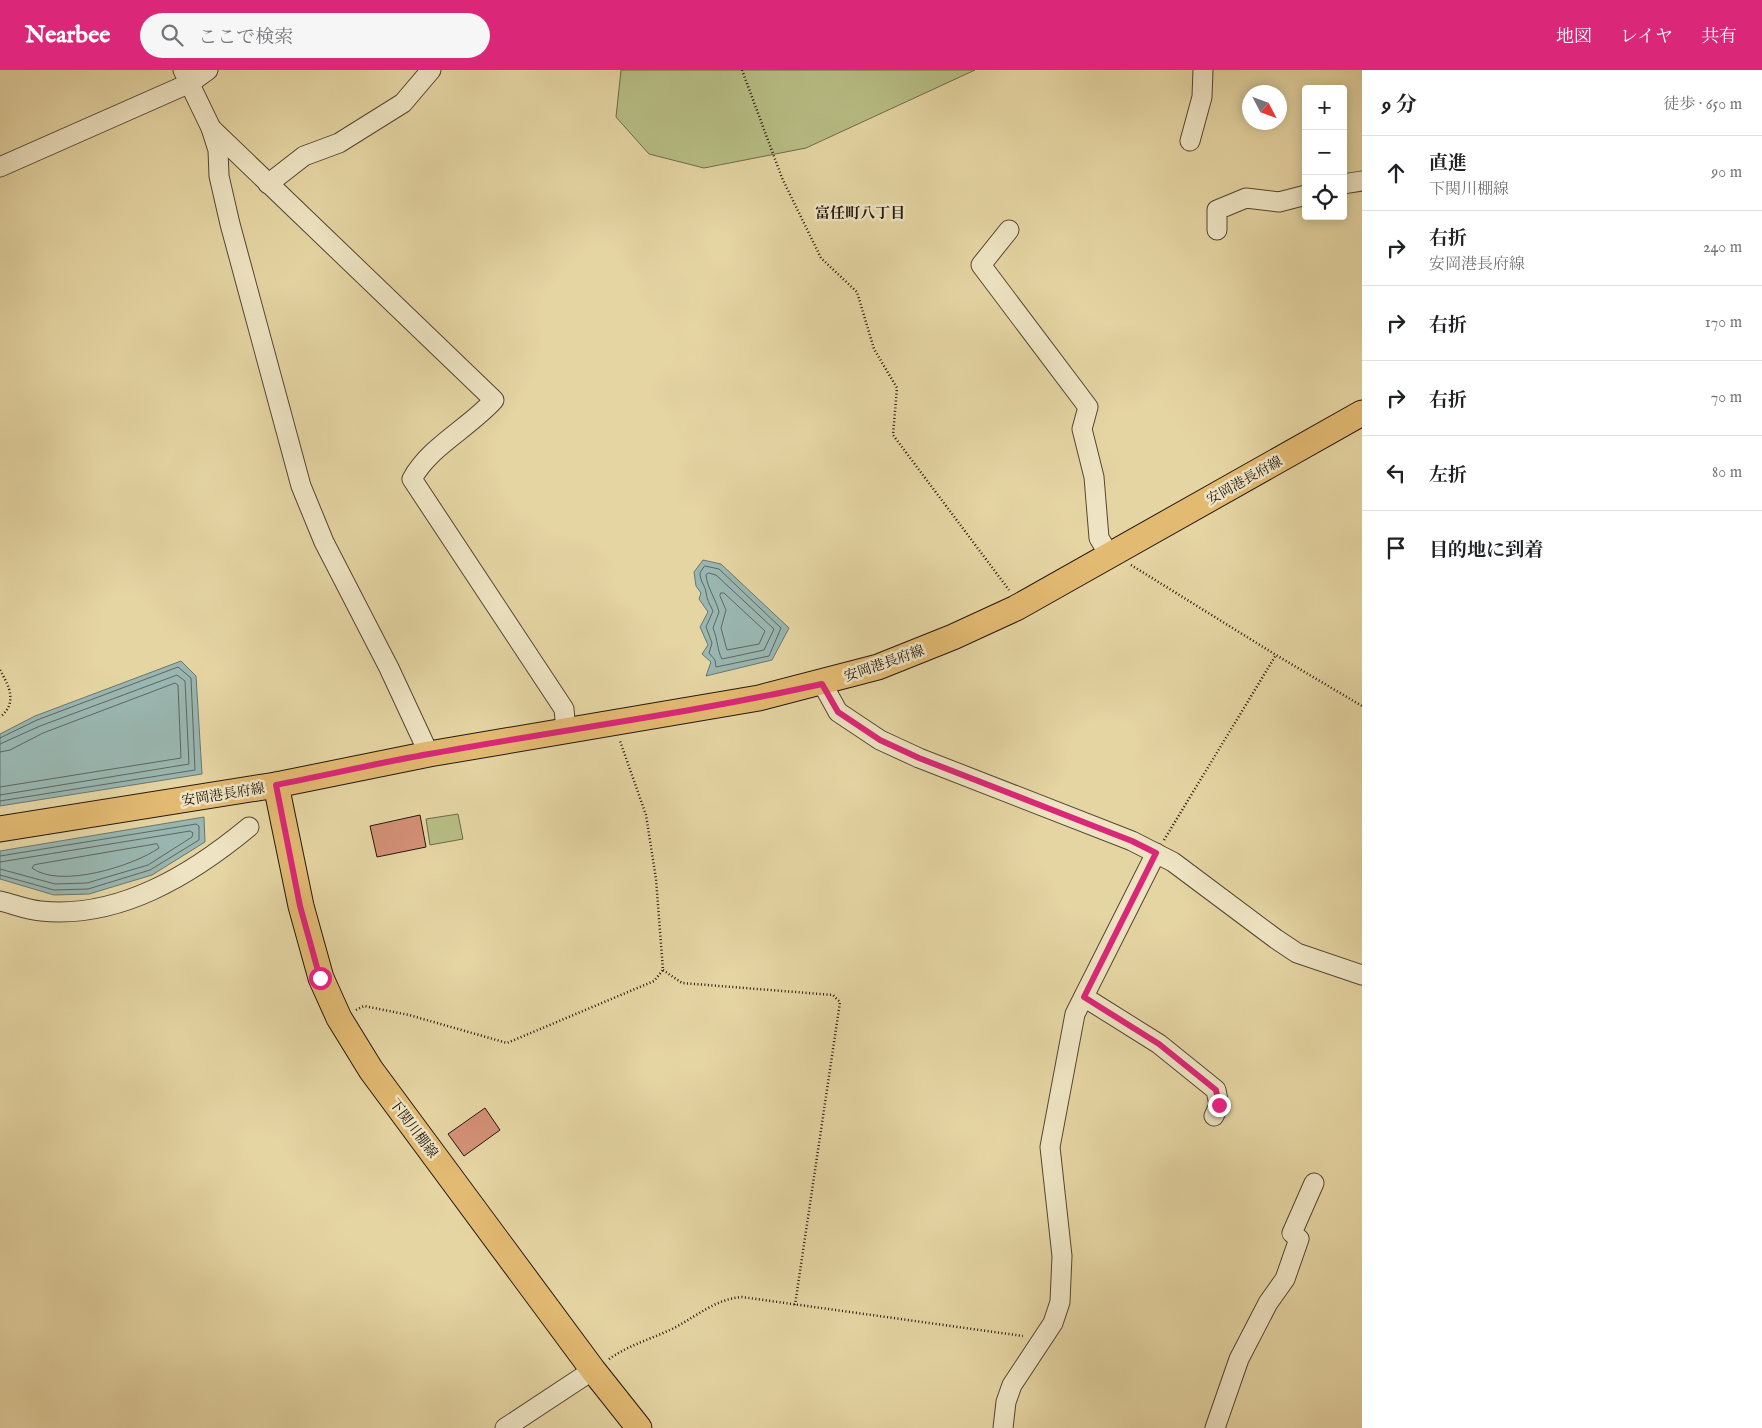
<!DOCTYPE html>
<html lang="ja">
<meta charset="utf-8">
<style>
body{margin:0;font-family:"IM FELL English","Noto Serif JP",serif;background:#f6f6f6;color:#202124}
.controls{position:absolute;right:15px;top:15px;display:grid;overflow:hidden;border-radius:5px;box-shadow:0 2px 12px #0003}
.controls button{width:45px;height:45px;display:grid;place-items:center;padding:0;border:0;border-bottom:1px solid #e0e0e0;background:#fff;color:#202124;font:25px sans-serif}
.compass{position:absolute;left:1242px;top:15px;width:45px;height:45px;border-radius:50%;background:#fff;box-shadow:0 2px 12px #0003;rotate:131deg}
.stop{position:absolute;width:15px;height:15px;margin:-11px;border:4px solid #db2777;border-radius:50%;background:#fff}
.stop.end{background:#db2777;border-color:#fff;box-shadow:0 1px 5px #0008}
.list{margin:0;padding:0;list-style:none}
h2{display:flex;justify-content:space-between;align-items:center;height:65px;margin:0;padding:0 20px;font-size:21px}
h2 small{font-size:16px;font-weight:400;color:#757577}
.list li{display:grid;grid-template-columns:32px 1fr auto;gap:15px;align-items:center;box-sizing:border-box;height:75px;padding:0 20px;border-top:1px solid #e0e0e0}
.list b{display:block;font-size:19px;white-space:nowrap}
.list p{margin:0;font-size:16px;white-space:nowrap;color:#757577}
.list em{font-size:16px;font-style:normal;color:#757577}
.icon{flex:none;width:28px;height:28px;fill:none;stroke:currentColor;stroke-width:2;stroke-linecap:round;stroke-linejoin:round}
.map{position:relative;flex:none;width:1362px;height:1358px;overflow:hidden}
header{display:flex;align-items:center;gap:30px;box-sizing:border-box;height:70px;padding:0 25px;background:#db2777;color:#fff}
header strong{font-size:24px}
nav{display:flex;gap:28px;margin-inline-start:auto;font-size:18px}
.search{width:350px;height:45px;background:#f6f6f6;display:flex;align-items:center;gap:12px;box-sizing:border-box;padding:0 18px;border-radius:28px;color:#757577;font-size:19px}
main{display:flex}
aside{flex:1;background:#fff}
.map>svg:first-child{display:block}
.green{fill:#b7bd84;stroke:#6e6a49}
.water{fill:#99b6b0;stroke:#6b766f}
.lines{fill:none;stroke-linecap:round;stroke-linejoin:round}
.shore{stroke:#5f665f;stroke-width:1}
.building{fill:#d39076;stroke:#25160e}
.minor-casing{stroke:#554633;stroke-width:21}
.major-casing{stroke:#25160e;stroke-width:27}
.path{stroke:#25160e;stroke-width:2.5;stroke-dasharray:1 2.5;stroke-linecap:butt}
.minor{stroke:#eee4c3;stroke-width:19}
.major{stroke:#e2ba72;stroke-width:25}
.route{stroke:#db2777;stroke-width:6}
.labels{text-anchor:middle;stroke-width:5;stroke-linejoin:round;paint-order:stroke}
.street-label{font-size:14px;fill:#25160e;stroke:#eee4c3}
.neighbourhood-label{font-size:15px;font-weight:bold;fill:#25160e;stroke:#eee4c3}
</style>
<header>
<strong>Nearbee</strong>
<div class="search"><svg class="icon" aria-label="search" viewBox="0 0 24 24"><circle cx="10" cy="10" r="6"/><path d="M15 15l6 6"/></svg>ここで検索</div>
<nav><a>地図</a><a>レイヤ</a><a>共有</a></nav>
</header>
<main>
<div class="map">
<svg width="1362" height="1358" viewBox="0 0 1362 1358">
<rect width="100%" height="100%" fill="#e5d5a3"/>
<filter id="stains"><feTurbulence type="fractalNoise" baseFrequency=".004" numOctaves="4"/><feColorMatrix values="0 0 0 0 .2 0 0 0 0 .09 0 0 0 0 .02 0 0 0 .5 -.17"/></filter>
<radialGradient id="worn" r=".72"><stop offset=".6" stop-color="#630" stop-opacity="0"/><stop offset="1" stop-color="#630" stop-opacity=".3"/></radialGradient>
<g class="green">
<path d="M621 0H975L806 78 704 98 649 84 616 47Z"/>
<path d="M458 744 463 769 430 775 426 749Z"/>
</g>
<g class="water">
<path d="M703 490 721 494 789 558 772 590 706 606 711 592 702 584 708 575 700 557 708 542 699 529 701 523 696 516 694 502Z"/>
<path d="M181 591 196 606 202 704 0 736V664L35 646Z"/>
<path d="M204 747 205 772 152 805 89 824 54 825 0 809V781Z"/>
</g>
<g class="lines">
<g class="shore">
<path d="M705 496 719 499 781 558 769 586 716 597 715 590 709 583 712 573 706 557 713 541C709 533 707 530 706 522 705 515 700 512 700 503Z"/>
<path d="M709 503 716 505 774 559 764 580 722 589C717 580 718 570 713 558L719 542C716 529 707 518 706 505Z"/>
<path d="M721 523H724L765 561 759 574 727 580 721 558 726 540 720 526Z"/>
<path d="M0 668 37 650 178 597 191 608 195 700 0 731"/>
<path d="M0 674 40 656 177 605 185 611 189 694 0 725"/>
<path d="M0 682 10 680 43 663 175 613 178 615 181 688 0 717"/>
<path d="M157 774 159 778C133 796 60 819 32 798L34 795Z"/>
<path d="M0 786 196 754 199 756V770L150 800 88 819 54 820 0 805"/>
<path d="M0 792 190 761 193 763 192 767 148 795 87 813 55 814 0 799"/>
</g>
</g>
<g class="building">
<path d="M420 745 426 777 377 787 370 756Z"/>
<path d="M485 1038 500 1060 464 1086 448 1064Z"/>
</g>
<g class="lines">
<g class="minor-casing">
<g id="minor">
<path d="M183 0 211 58 218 80 219 106 230 154 301 416 324 472 389 598 429 684"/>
<path d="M211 58 494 330C469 358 430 376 412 409L564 639 566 661"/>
<path d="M1190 71 1202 27 1203 0"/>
<path d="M0 97 190 13 208 0"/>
<path d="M268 114 304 86 339 73 403 33 431 0"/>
<path d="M1343 114 1362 111"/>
<path d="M1009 160 981 195 1088 337 1082 359 1094 407 1099 468 1110 486"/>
<path d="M1217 160V140L1246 128 1279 132 1306 125"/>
<path d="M822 613 838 642 880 670 919 688 1132 771 1173 792 1276 869 1297 883 1362 905"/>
<path d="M0 831C13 834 27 840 41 841 119 849 191 805 249 757"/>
<path d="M1084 927 1159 974 1216 1020 1219 1035 1214 1046"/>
<path d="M505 1358 593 1300"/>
<path d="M1003 1358 1006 1332 1012 1315 1053 1253 1060 1232 1062 1186 1050 1077 1075 944 1156 783"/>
<path d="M1215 1358 1239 1289 1268 1233 1285 1209 1299 1169 1292 1163 1314 1113"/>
</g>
</g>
<g class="major-casing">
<g id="major">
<path d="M276 715 301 836 321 908 339 948 371 1000 593 1300 639 1358"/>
<path d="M0 759 276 715 429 684 759 628 878 597 953 567 1016 538 1362 343"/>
</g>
</g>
<g class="path">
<path d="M742 0 782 108 821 188 857 222 874 279 897 318 893 365 1009 520"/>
<path d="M1131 495 1276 585"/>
<path d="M0 600C9 616 18 633 0 647"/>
<path d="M1164 770 1276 585 1362 636"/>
<path d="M663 900 682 913 833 925 840 932 795 1235"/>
<path d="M356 940 364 936 409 945 507 973 654 911 663 900 656 809 646 745 620 671"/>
<path d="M609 1289C629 1275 651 1269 672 1259 696 1247 715 1229 742 1227L1023 1266"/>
</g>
<use href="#minor" class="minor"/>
<use href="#major" class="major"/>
</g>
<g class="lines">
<path class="route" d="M320 908 300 836 276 715C327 705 378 693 429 684 560 660 692 643 822 614L838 642 880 670 919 688 1132 771 1156 783 1084 927 1159 974 1216 1020 1219 1035"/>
</g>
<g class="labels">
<g class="street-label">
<text transform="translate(1244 410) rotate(-29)" y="5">安岡港長府線</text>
<text transform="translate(884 593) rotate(-19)" y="5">安岡港長府線</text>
<text transform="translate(223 724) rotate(-9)" y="5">安岡港長府線</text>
<text transform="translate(414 1058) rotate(53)" y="5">下関川棚線</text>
</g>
<g class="neighbourhood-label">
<text x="860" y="148">富任町八丁目</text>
</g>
</g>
<rect width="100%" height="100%" filter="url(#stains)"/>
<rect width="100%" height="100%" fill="url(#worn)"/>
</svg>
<div class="controls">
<button>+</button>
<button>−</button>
<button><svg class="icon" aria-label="locate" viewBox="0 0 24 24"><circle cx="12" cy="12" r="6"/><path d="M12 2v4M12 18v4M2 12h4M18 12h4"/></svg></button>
</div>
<svg class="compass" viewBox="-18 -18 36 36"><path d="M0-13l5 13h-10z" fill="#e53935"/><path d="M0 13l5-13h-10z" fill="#757577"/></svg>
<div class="stop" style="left:320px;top:908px"></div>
<div class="stop end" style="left:1219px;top:1035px"></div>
</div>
<aside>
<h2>9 分<small>徒歩 · 650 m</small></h2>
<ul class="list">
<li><svg class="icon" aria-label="ahead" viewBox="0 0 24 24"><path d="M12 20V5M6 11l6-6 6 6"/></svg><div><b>直進</b><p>下関川棚線</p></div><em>90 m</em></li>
<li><svg class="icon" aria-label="right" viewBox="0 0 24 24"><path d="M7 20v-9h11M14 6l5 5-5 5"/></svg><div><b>右折</b><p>安岡港長府線</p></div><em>240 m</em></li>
<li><svg class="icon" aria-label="right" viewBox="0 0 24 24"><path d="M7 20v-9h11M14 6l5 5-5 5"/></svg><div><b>右折</b></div><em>170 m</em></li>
<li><svg class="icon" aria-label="right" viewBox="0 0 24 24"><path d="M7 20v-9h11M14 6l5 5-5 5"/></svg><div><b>右折</b></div><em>70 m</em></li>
<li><svg class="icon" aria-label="left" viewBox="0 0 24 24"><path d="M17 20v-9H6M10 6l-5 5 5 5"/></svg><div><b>左折</b></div><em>80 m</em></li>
<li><svg class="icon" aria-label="arrive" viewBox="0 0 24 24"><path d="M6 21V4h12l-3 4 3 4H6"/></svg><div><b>目的地に到着</b></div></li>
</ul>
</aside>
</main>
